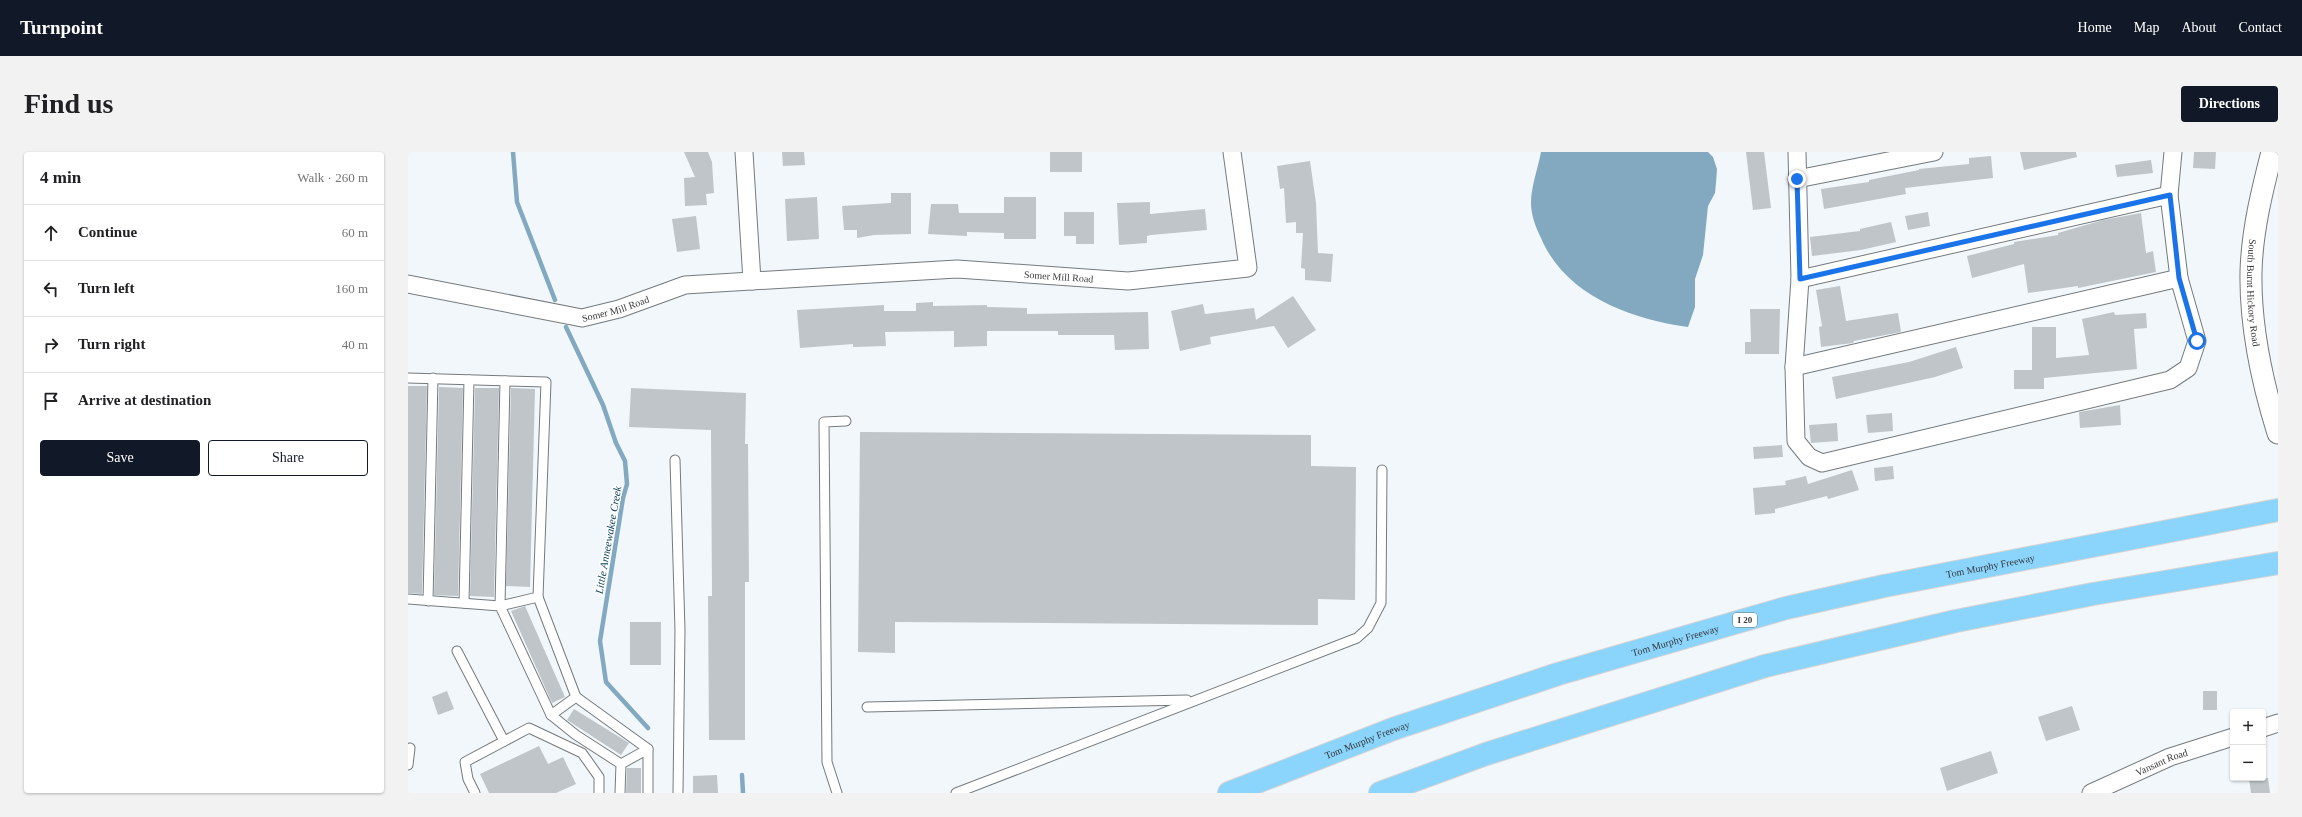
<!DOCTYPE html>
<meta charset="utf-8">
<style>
body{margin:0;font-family:"Times New Roman",serif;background:#f2f2f2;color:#202124}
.controls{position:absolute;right:12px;bottom:12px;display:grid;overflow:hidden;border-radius:4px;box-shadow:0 1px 3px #0004}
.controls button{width:36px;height:36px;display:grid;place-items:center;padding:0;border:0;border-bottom:1px solid #e0e0e0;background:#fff;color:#202124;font:20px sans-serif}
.stop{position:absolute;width:12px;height:12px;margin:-9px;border:3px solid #1a73e8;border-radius:50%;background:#fff}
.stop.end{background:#1a73e8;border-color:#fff;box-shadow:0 1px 4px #0008}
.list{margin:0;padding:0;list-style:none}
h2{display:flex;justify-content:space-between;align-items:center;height:52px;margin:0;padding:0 16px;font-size:17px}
h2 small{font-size:13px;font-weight:400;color:#757577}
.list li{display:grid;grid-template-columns:26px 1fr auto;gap:12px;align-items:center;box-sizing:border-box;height:56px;padding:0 16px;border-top:1px solid #e0e0e0}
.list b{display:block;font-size:15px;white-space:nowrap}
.list em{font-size:13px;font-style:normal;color:#757577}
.actions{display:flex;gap:8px;padding:12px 16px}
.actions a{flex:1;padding:9px 0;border:1px solid #111827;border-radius:4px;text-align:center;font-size:14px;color:#111827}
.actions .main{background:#111827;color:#fff}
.icon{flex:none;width:22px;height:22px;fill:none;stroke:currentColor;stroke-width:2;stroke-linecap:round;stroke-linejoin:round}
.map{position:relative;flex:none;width:1870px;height:641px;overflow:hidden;border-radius:4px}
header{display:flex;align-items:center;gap:24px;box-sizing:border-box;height:56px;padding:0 20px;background:#111827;color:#fff}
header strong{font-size:19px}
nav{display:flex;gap:22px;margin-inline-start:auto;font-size:14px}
.intro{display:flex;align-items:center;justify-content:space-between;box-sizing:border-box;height:96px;padding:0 24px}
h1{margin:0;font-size:28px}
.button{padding:10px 18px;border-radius:4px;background:#111827;color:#fff;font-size:14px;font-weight:700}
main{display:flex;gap:24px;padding:0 24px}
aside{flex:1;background:#fff;border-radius:4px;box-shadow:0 1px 3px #0004}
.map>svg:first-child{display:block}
.water{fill:#82a9c0}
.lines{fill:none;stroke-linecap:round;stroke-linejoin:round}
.stream{stroke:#82a9c0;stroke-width:4.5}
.building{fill:#bfc5c9}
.service-casing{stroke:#747a7d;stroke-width:11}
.minor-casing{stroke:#747a7d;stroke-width:19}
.tertiary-casing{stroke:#747a7d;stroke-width:23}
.motorway-casing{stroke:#d3d3d3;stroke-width:24}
.service{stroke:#fff;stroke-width:9}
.minor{stroke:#fff;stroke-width:17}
.tertiary{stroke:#fff;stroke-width:21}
.motorway{stroke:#8bd5fd;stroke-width:22}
.route{stroke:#1a73e8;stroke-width:5}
.labels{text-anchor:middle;stroke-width:3;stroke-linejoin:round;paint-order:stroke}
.shield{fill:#fff;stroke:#727474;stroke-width:1}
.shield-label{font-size:9px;font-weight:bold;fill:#363839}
.street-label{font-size:10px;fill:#363839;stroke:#fff}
.water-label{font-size:11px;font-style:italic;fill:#0e435b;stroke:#fff}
</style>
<header>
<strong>Turnpoint</strong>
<nav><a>Home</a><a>Map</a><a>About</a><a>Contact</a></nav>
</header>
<div class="intro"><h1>Find us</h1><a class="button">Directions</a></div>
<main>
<aside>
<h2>4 min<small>Walk · 260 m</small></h2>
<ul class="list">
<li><svg class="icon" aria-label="ahead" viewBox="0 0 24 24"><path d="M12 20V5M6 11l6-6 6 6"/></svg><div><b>Continue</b></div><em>60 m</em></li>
<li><svg class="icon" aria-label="left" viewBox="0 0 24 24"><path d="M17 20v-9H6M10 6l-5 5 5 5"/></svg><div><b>Turn left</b></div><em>160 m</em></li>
<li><svg class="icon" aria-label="right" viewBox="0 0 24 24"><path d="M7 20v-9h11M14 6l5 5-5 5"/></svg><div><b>Turn right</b></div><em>40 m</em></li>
<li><svg class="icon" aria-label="arrive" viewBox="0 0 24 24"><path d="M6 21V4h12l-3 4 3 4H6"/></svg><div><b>Arrive at destination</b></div></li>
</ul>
<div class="actions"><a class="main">Save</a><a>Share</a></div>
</aside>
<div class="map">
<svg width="1870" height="641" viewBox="0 0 1870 641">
<rect width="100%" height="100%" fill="#f1f7fb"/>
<path class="water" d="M1133 0H1300L1305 5 1309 17 1308 31 1307 41 1300 54 1295 103 1287 127V155L1280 175C1222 167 1157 143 1133 86 1128 76 1123 63 1123 51 1123 35 1130 16 1133 0Z"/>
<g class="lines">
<g class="stream">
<path d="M105 0 109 50 147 148"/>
<path d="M158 175 195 253 208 291 217 309 219 332 215 346 192 489 198 530 240 576"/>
<path d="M334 623 335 641"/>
</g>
</g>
<g class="building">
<path d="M276 0H300L304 10 306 41 298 42 299 53 277 54 276 26 287 25Z"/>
<path d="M374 0H396L397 13 375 14Z"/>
<rect x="642" y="0" width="32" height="20"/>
<path d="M1338 0H1356L1363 56 1345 58Z"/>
<path d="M1612 0H1668L1669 5 1616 18Z"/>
<path d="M1786 0H1808L1807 17 1785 16Z"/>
<path d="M1583 4 1585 26 1497 36 1498 42 1416 57 1413 37 1461 30V28L1511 18V17L1561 12V6Z"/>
<path d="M1743 8 1745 21 1709 25 1707 13Z"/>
<path d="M902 9 908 51 910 101 925 102 923 130 897 128V117L893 116 895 81H888V70L878 71 876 36 872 37 869 14Z"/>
<path d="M483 41H503V82L466 83 449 86V78H436L434 54 483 51Z"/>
<path d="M409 45 411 87 379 89 377 47Z"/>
<path d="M596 45H628V87H596V81L559 80V84L520 82 523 52H550L551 61H596Z"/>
<path d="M742 50V62L797 57 799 78 743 83 739 84V91L711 93 709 51Z"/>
<path d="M656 60H686V92H668V84H656Z"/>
<path d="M1520 60 1522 74 1500 78 1497 64Z"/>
<path d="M1733 61 1738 101 1745 99 1748 120 1670 136V134L1620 141 1616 112 1564 126 1559 104 1606 92V90L1650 83V81L1695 68Z"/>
<path d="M288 64 292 97 269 100 264 67Z"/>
<path d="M1483 70 1488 90 1453 98 1404 104 1402 85 1452 79V77Z"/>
<path d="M1432 134 1438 169 1490 161 1493 180 1446 189 1445 191 1413 195 1411 175 1414 174 1408 138Z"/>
<path d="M885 144 908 178 880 196 866 174 802 185 803 192 772 199 763 159 795 152 797 162 846 156 848 168Z"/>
<path d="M525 150V154L579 153V155L619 156V162L740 160 741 197 707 198 706 183H650V179H579V194L546 195V179L477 180 478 194 445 195V192L392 196 389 158 476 153V159H508V151Z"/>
<path d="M1342 157H1372L1371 202H1337V190H1343Z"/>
<path d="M1706 160 1707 163 1738 161 1739 176 1726 177 1729 217 1636 226V237H1606V218H1624V175H1648V206L1681 203 1674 167Z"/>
<path d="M1548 195 1555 216 1527 225 1428 247 1424 225 1501 210Z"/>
<path d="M0 234H19L14 442 0 441Z"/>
<path d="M31 235 55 236 50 444 26 443Z"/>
<path d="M67 236H91L86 445 62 444Z"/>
<path d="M103 236 127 237 122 435 98 434Z"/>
<path d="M223 236 338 241 337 292H340L341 430H337V588H301L300 444H304L303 278 221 275Z"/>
<path d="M1712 253 1713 273 1672 276 1671 260Z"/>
<path d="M1484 261 1485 279 1460 281 1458 263Z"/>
<path d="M1429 271 1430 289 1403 291 1401 273Z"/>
<path d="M452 280 903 283V314L948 315 947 448 910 447V473L487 470V501L450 500Z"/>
<path d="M1374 293 1375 305 1346 307 1345 295Z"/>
<path d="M1485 314 1486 327 1467 329 1466 316Z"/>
<path d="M1444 318 1451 338 1420 347 1419 344 1367 357V361L1347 363 1345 336 1378 333 1377 329 1398 324 1400 332Z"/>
<path d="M117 454 157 545 144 551 103 459Z"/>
<rect x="222" y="470" width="31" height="43"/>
<path d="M39 539 46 557 30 563 24 545Z"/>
<rect x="1795" y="539" width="14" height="19"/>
<path d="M1664 554 1672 578 1638 589 1630 565Z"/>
<path d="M166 557 221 591 213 603 159 568Z"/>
<path d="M131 594 140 612 155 605 168 632 148 641H81L72 622Z"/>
<path d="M1583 599 1590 621 1539 639 1532 616Z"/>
<path d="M219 616H233V641H218Z"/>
<path d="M309 623 310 641H285V624Z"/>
<path d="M1841 626H1860L1862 641H1843Z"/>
</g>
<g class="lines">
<g class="service-casing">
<g id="service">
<path d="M0 226 138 230 130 445 168 545 143 563"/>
<path d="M97 229 92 454 130 445"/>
<path d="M267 308 272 478 270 641"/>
<path d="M0 447 92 454 143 563 168 583 213 612 212 641"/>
<path d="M20 449 25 226"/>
<path d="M56 451 61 228"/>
<path d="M49 499 96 589"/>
<path d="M168 545 240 597"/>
<path d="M459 555 779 548"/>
<path d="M213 612 240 597V641"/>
<path d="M0 613 2 596"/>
<path d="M67 641 60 627 57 610 121 576 174 601 191 625V641"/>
<path d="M429 641 419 610 416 270 438 269"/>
<path d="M548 641 949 486 960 476 973 451 974 318"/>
</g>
</g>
<g class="minor-casing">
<g id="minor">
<path d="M336 0 344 129"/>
<path d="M1389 0 1392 127 1386 215 1388 289 1401 305 1414 311 1762 228 1780 216 1789 189 1771 126 1761 43 1765 0"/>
<path d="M1389 27 1526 0"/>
<path d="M1392 127 1761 43"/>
<path id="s1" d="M0 132 174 166 211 157 277 133 549 117 720 129 840 116 824 0"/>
<path d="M1386 215 1771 126"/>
<path d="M1855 576 1870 571"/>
<path id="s2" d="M1683 641 1762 605 1825 585"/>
</g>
</g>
<g class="tertiary-casing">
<g id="tertiary">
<path id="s3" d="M1864 0C1854 39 1844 79 1843 120 1842 174 1854 230 1870 281"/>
</g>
</g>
<g class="motorway-casing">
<g id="motorway">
<path id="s4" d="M821 641 985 577 1150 522 1378 456 1476 434 1870 358"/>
<path d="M972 641 1078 602 1357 514 1548 469 1685 442 1870 411"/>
</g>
</g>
<use href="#service" class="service"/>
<use href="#minor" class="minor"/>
<use href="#tertiary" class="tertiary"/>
<use href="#motorway" class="motorway"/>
</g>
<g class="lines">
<path class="route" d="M1389 27 1392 127 1762 43 1771 126 1789 189"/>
</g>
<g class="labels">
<rect class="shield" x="1325" y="461" width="24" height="14" rx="3"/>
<g class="shield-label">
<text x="1337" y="471">I 20</text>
</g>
<g class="street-label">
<text dy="4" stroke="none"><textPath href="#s1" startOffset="660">Somer Mill Road</textPath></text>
<text dy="4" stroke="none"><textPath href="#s3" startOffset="143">South Burnt Hickory Road</textPath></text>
<text dy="4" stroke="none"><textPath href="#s1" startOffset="212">Somer Mill Road</textPath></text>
<text dy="4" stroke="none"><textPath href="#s4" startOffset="796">Tom Murphy Freeway</textPath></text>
<text dy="4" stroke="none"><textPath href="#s4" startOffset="472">Tom Murphy Freeway</textPath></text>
<text dy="4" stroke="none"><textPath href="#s4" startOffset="148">Tom Murphy Freeway</textPath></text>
<text dy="4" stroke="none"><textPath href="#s2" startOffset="77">Vansant Road</textPath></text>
</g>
<g class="water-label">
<text transform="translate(200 388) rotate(-80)" y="4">Little Anneewakee Creek</text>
</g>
</g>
</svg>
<div class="controls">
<button>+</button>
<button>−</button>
</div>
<div class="stop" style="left:1789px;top:189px"></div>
<div class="stop end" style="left:1389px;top:27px"></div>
</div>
</main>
